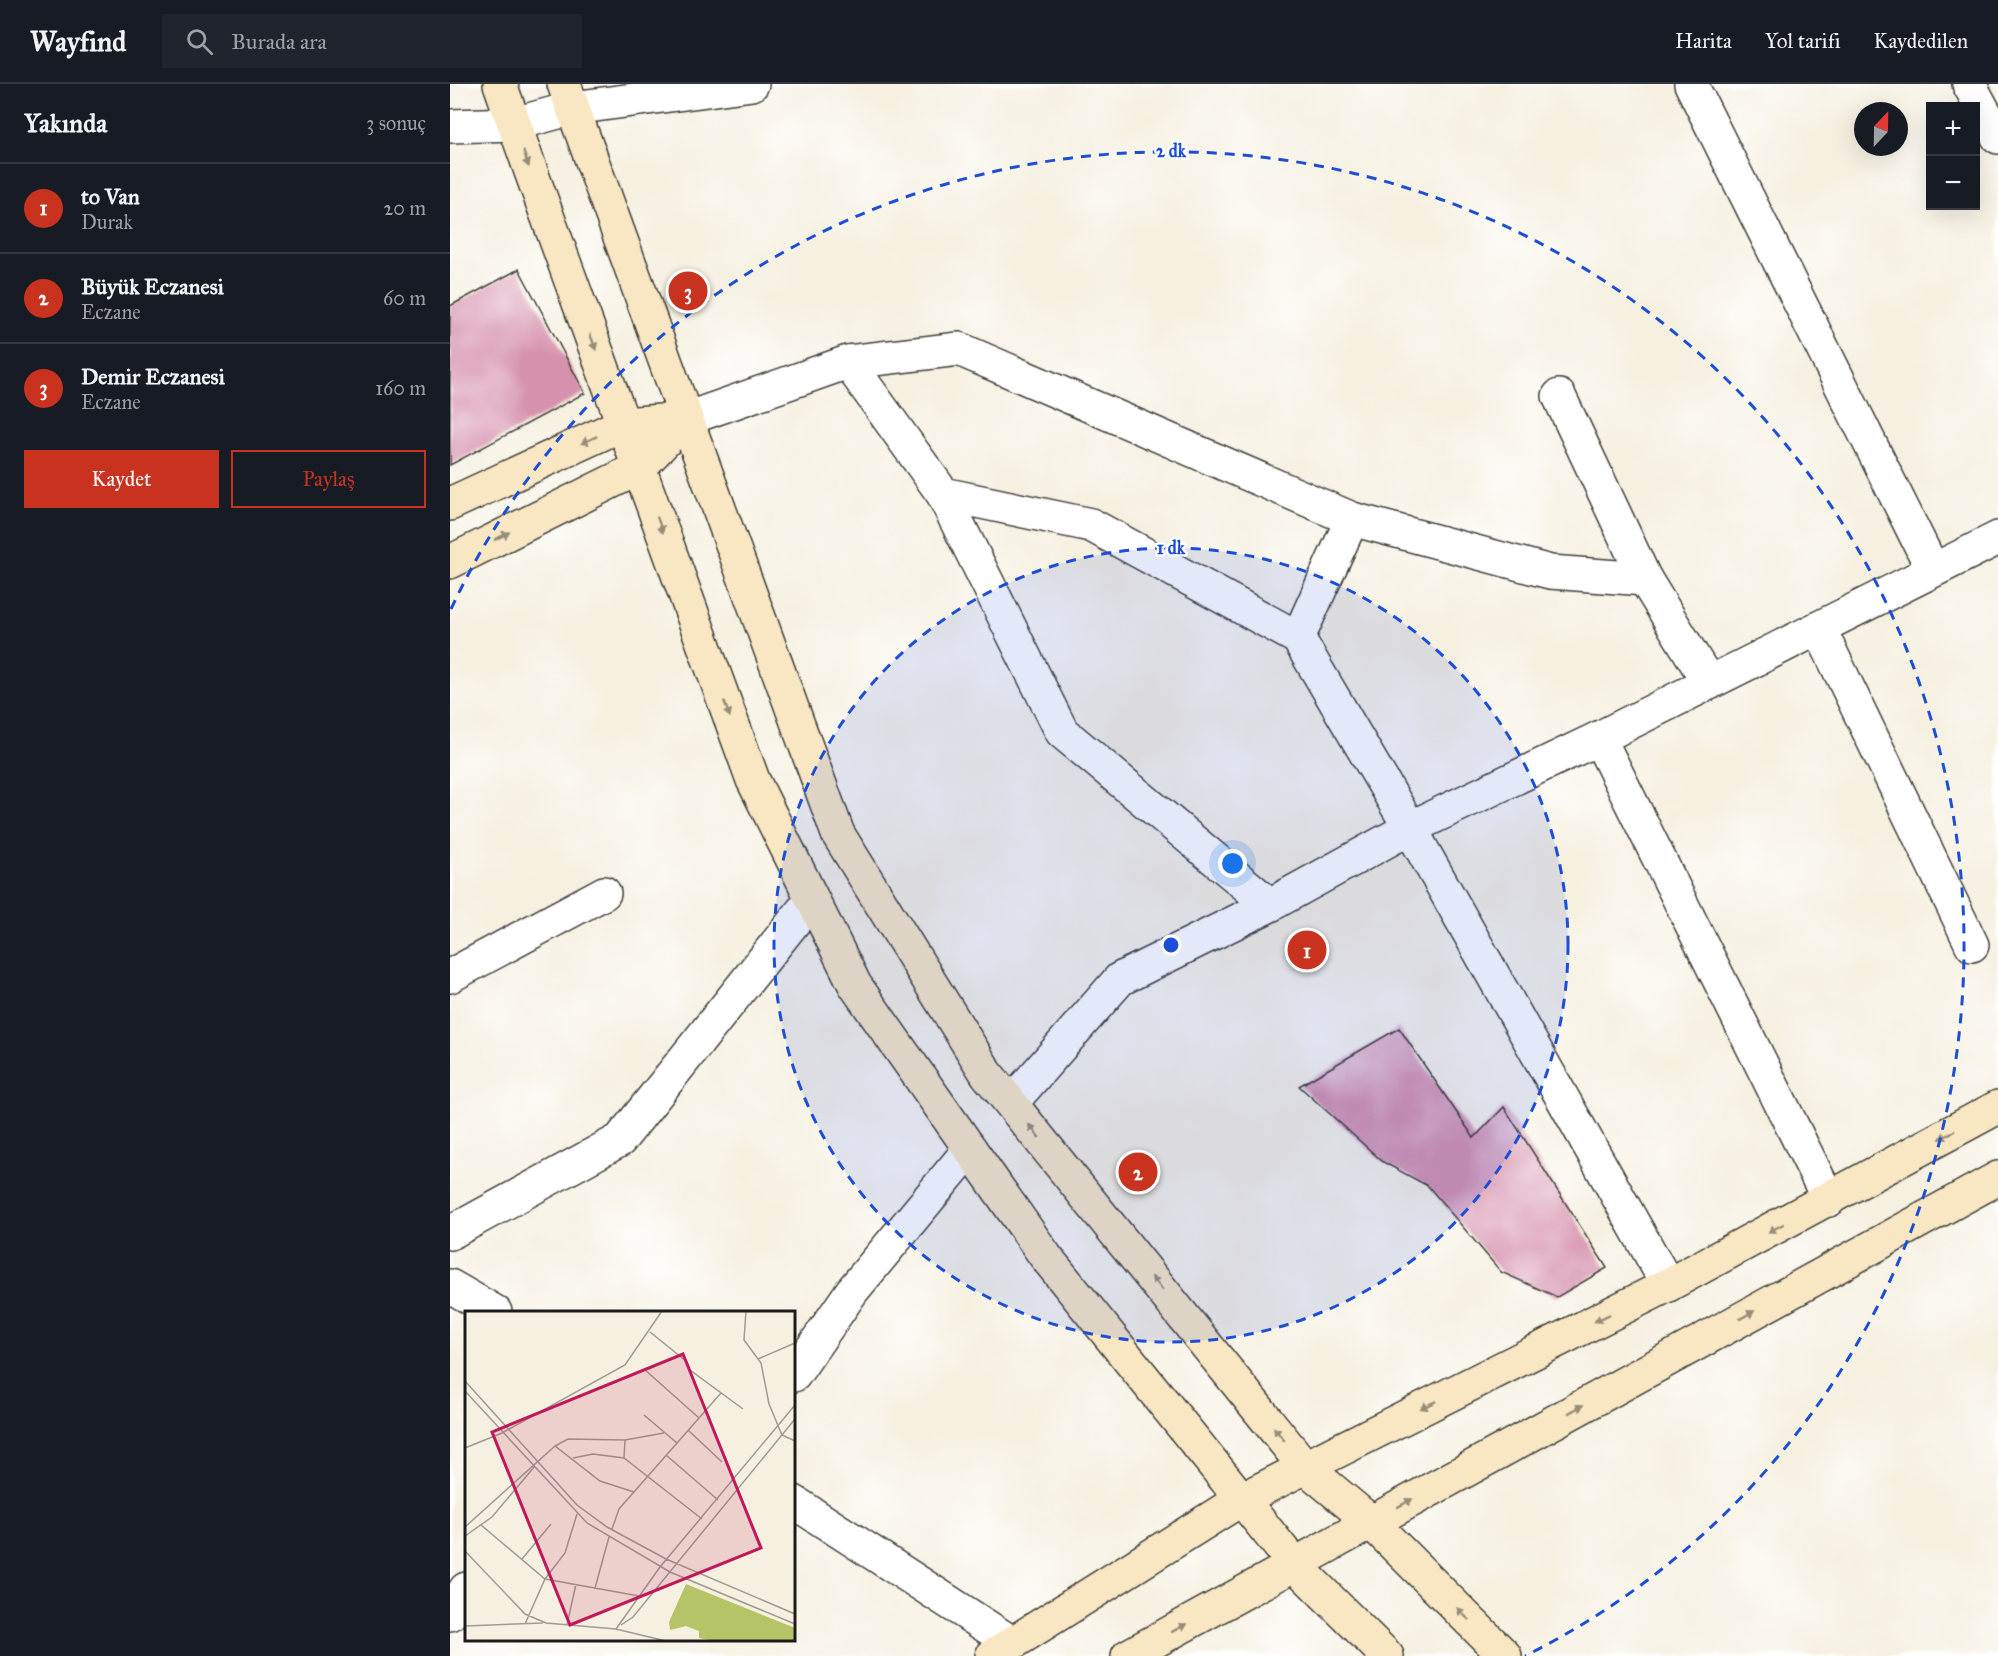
<!DOCTYPE html>
<html lang="tr">
<meta charset="utf-8">
<style>
body{margin:0;font-family:"IM FELL Great Primer",serif;background:#20242c;color:#f1f3f6}
.controls{position:absolute;right:18px;top:18px;display:grid;overflow:hidden;border-radius:0px;box-shadow:0 6px 24px #0002}
.controls button{width:54px;height:54px;display:grid;place-items:center;padding:0;border:0;border-bottom:2px solid #363941;background:#171b24;color:#f1f3f6;font:30px sans-serif}
.compass{position:absolute;left:1404px;top:18px;width:54px;height:54px;border-radius:50%;background:#171b24;box-shadow:0 6px 24px #0002;rotate:22deg}
.you{position:absolute;left:783px;top:780px;width:21px;height:21px;margin:-15px;border:4px solid #fff;border-radius:50%;background:#1a73e8;box-shadow:0 0 0 9px #1a73e833}
.badge{display:grid;place-items:center;width:39px;height:39px;border-radius:50%;background:#c8321e;color:#fff;font-size:20px;font-weight:700}
.pin{position:absolute;translate:-50% -50%;border:3px solid #fff;box-shadow:0 2px 6px #0006}
.list{margin:0;padding:0;list-style:none}
h2{display:flex;justify-content:space-between;align-items:center;height:78px;margin:0;padding:0 24px;font-size:26px}
h2 small{font-size:20px;font-weight:400;color:#9ea1a6}
.list li{display:grid;grid-template-columns:39px 1fr auto;gap:18px;align-items:center;box-sizing:border-box;height:90px;padding:0 24px;border-top:2px solid #363941}
.list b{display:block;font-size:22px;white-space:nowrap}
.list p{margin:0;font-size:20px;white-space:nowrap;color:#9ea1a6}
.list em{font-size:20px;font-style:normal;color:#9ea1a6}
.actions{display:flex;gap:12px;padding:18px 24px}
.actions a{flex:1;padding:14px 0;border:2px solid #c8321e;border-radius:0px;text-align:center;font-size:21px;color:#c8321e}
.actions .main{background:#c8321e;color:#fff}
.icon{flex:none;width:33px;height:33px;fill:none;stroke:currentColor;stroke-width:2;stroke-linecap:round;stroke-linejoin:round}
.map{position:relative;flex:none;width:1548px;height:1572px;overflow:hidden}
header{display:flex;align-items:center;gap:36px;box-sizing:border-box;height:84px;padding:0 30px;background:#171b24;border-bottom:2px solid #363941}
header strong{font-size:28px}
nav{display:flex;gap:33px;margin-inline-start:auto;font-size:21px}
.search{width:420px;height:54px;background:#20242c;display:flex;align-items:center;gap:15px;box-sizing:border-box;padding:0 21px;border-radius:0px;color:#9ea1a6;font-size:22px}
main{display:flex}
aside{flex:1;background:#171b24}
.map>svg:first-child{display:block}
.building{fill:#d692ad}
.lines{fill:none;stroke-linecap:round;stroke-linejoin:round}
.street-casing{stroke:#3d3c39;stroke-width:36}
.secondary-casing{stroke:#3d3c39;stroke-width:36}
.street{stroke:#fff;stroke-width:33}
.secondary{stroke:#f9e7c3;stroke-width:33}
.oneway{fill:#968c78}
.ring{fill:none;stroke:#1d4ed8;stroke-width:3;stroke-dasharray:10 8}
.inset-road{fill:none;stroke:#9e9b92;stroke-width:1.5}
.view{fill:#c2185b;fill-opacity:0.15;stroke:#c2185b;stroke-width:3}
.inset-edge{fill:none;stroke:#1c1c1c;stroke-width:3}
.centre{fill:#1d4ed8;stroke:#fff;stroke-width:3}
.ring-label{font-size:18px;text-anchor:middle;font-weight:bold;fill:#1d4ed8;stroke:#fff;stroke-width:4.5;stroke-linejoin:round;paint-order:stroke}
</style>
<header>
<strong>Wayfind</strong>
<div class="search"><svg class="icon" aria-label="search" viewBox="0 0 24 24"><circle cx="10" cy="10" r="6"/><path d="M15 15l6 6"/></svg>Burada ara</div>
<nav><a>Harita</a><a>Yol tarifi</a><a>Kaydedilen</a></nav>
</header>
<main>
<aside>
<h2>Yakında<small>3 sonuç</small></h2>
<ul class="list">
<li><span class="badge">1</span><div><b>to Van</b><p>Durak</p></div><em>20 m</em></li>
<li><span class="badge">2</span><div><b>Büyük Eczanesi</b><p>Eczane</p></div><em>60 m</em></li>
<li><span class="badge">3</span><div><b>Demir Eczanesi</b><p>Eczane</p></div><em>160 m</em></li>
</ul>
<div class="actions"><a class="main">Kaydet</a><a>Paylaş</a></div>
</aside>
<div class="map">
<svg width="1548" height="1572" viewBox="0 0 1548 1572">
<rect width="100%" height="100%" fill="#fff"/>
<filter id="ink" filterUnits="userSpaceOnUse"><feTurbulence type="fractalNoise" baseFrequency=".0167" numOctaves="2"/><feDisplacementMap in="SourceGraphic" scale="12" xChannelSelector="R" yChannelSelector="G"/><feConvolveMatrix kernelMatrix="1 2 1 2 8 2 1 2 1" color-interpolation-filters="sRGB"/></filter>
<filter id="wash" filterUnits="userSpaceOnUse"><feTurbulence type="fractalNoise" baseFrequency=".008" numOctaves="4" result="noise"/><feDisplacementMap in="SourceGraphic" scale="24" xChannelSelector="R" yChannelSelector="G"/><feGaussianBlur stdDeviation="1.35" result="paint"/><feColorMatrix in="noise" values="0 0 0 0 0 0 0 0 0 0 0 0 0 0 0 0 0 1.4 0 .05"/><feComposite in="paint" operator="in"/></filter>
<g filter="url(#wash)">
<rect width="100%" height="100%" fill="#f5f0e0"/>
<g id="blocks">
<g class="building">
<path d="M69 185 135 309 0 381V222Z"/>
<path d="M949 944 1024 1054 1054 1023 1157 1184 1107 1213 1051 1188 978 1102 933 1078 849 1002Z"/>
</g>
</g>
</g>
<g filter="url(#ink)">
<use href="#blocks" fill-opacity="0" stroke="#3d3c39" stroke-width="1.5"/>
<g class="lines">
<g class="street-casing">
<g id="street">
<path d="M1241 0 1483 486"/>
<path d="M1519 0 1548 53"/>
<path d="M0 42 64 40 123 24 302 0"/>
<path d="M398 278 509 265 902 435 1100 488 1195 495"/>
<path d="M1109 312 1195 495 1259 599"/>
<path d="M236 335 398 278 493 410 612 648 820 821"/>
<path d="M493 410 641 441 848 554 960 744 1218 1201"/>
<path d="M1369 544 1522 861"/>
<path d="M848 554 902 435"/>
<path d="M1149 654 1379 1116"/>
<path d="M0 892 154 809"/>
<path d="M561 1019 670 895 820 821 960 744 1149 654 1548 454"/>
<path d="M0 1149 170 1056 362 815"/>
<path d="M0 1202 45 1228"/>
<path d="M344 1291 402 1207 520 1065"/>
<path d="M344 1418 562 1559"/>
<path d="M0 1530 16 1505"/>
</g>
</g>
<g class="secondary-casing">
<g id="secondary">
<path d="M50 0 83 93 303 696 405 901 596 1173 844 1480 937 1572"/>
<path d="M114 0 388 750 537 990 855 1383 921 1438 1055 1572"/>
<path d="M0 420 173 340 236 335"/>
<path d="M0 478 189 384 236 335"/>
<path d="M542 1572 790 1416 1218 1201 1548 1023"/>
<path d="M678 1572 1548 1094"/>
</g>
</g>
<use href="#street" class="street"/>
<use href="#secondary" class="secondary"/>
</g>
<defs><path id="oneway-solid" d="M-6-.8H1V-3.2L6.5 0L1 3.2V.8H-6Z" transform="scale(1.5)"/></defs>
<g class="oneway">
<use href="#oneway-solid" transform="translate(76 75) rotate(71)"/>
<use href="#oneway-solid" transform="translate(143 258) rotate(70)"/>
<use href="#oneway-solid" transform="translate(139 356) rotate(155)"/>
<use href="#oneway-solid" transform="translate(210 441) rotate(70)"/>
<use href="#oneway-solid" transform="translate(52 452) rotate(-27)"/>
<use href="#oneway-solid" transform="translate(277 625) rotate(70)"/>
<use href="#oneway-solid" transform="translate(584 1047) rotate(-129)"/>
<use href="#oneway-solid" transform="translate(1497 1051) rotate(151)"/>
<use href="#oneway-solid" transform="translate(1326 1144) rotate(152)"/>
<use href="#oneway-solid" transform="translate(707 1199) rotate(-129)"/>
<use href="#oneway-solid" transform="translate(1297 1231) rotate(-29)"/>
<use href="#oneway-solid" transform="translate(1152 1234) rotate(154)"/>
<use href="#oneway-solid" transform="translate(978 1321) rotate(154)"/>
<use href="#oneway-solid" transform="translate(1126 1325) rotate(-29)"/>
<use href="#oneway-solid" transform="translate(829 1350) rotate(-129)"/>
<use href="#oneway-solid" transform="translate(955 1419) rotate(-29)"/>
<use href="#oneway-solid" transform="translate(1013 1530) rotate(-135)"/>
<use href="#oneway-solid" transform="translate(729 1544) rotate(-29)"/>
</g>
</g>
<circle cx="721" cy="861" r="397" fill="#1d4ed8" fill-opacity=".12"/>
<g class="ring">
<circle cx="721" cy="861" r="397"/>
<path d="M1 525A794 794 0 1 1 1075 1572"/>
</g>
<g transform="translate(15 1227)">
<rect width="330" height="330" fill="#f5f0e0"/>
<path d="M221 273 330 317V330H250L234 327V320L221 315 205 319 204 311Z" fill="#b4c467"/>
<path class="inset-road" d="M281 0 279 29 296 52 304 93 317 124 330 130M185 21 222 51 225 59 278 98M293 48 330 32M179 58 234 107M0 70 112 194 142 216 201 248 330 303M0 80 122 212 205 261 330 313M179 104 212 132M223 119 257 151M90 135 103 128 160 129 199 122M0 137 37 122 160 54 197 0M201 144 253 189M108 147 128 143 159 147 237 208M159 147 160 129M16 214 80 268 174 285M0 216 90 135 135 170 169 181M147 218 154 198 256 82M0 225 27 206 70 155M0 240 60 303 81 312 151 318 201 330M57 248 86 213M130 277 144 226M60 313 80 268 100 242 112 203M102 314 111 273M156 314 168 306 330 108M0 315 78 312M151 318 195 256 330 94"/>
<path class="view" d="M218 43 296 237 105 314 27 121Z"/>
<rect width="330" height="330" class="inset-edge"/>
</g>
<circle cx="721" cy="861" r="9" class="centre"/>
<g class="ring-label">
<text x="721" y="73">2 dk</text>
<text x="721" y="470">1 dk</text>
</g>
</svg>
<div class="controls">
<button>+</button>
<button>−</button>
</div>
<svg class="compass" viewBox="-18 -18 36 36"><path d="M0-13l5 13h-10z" fill="#e53935"/><path d="M0 13l5-13h-10z" fill="#9ea1a6"/></svg>
<div class="you"></div>
<div class="pin badge" style="left:857px;top:866px">1</div>
<div class="pin badge" style="left:688px;top:1088px">2</div>
<div class="pin badge" style="left:238px;top:207px">3</div>
</div>
</main>
